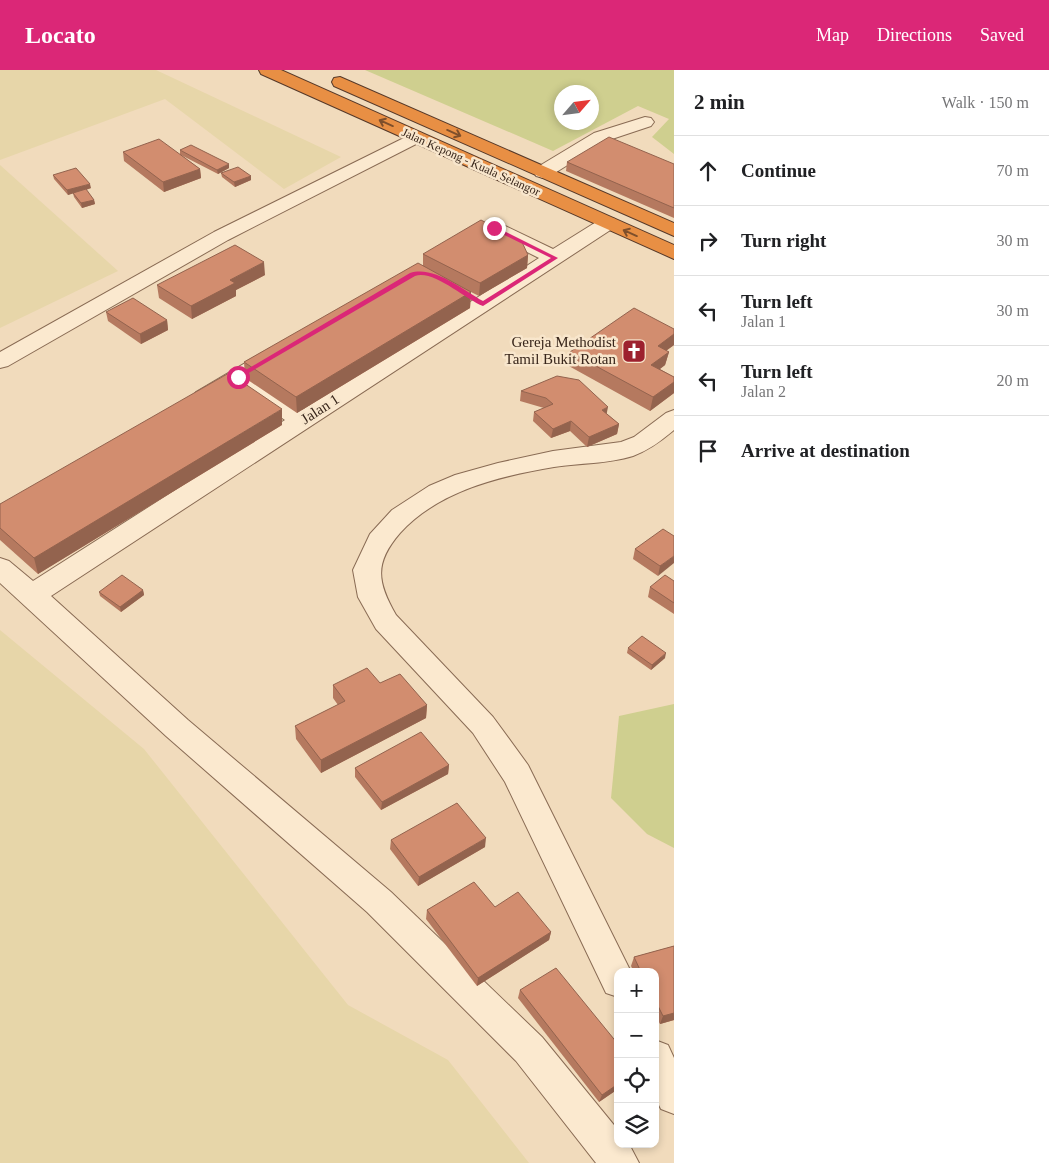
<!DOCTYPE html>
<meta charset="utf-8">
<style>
body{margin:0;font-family:"Times New Roman",serif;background:#f6f6f6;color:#202124}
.controls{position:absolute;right:15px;bottom:15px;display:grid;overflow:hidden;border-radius:10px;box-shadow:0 2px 8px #0003}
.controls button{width:45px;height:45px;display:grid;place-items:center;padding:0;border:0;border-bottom:1px solid #e0e0e0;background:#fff;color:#202124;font:25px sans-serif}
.compass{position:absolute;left:554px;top:15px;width:45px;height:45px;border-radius:50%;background:#fff;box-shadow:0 2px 8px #0003;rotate:62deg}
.stop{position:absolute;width:15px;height:15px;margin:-11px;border:4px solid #db2777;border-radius:50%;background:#fff}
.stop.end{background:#db2777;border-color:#fff;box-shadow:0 1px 5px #0008}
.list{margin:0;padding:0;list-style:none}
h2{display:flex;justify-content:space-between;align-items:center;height:65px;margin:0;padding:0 20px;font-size:21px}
h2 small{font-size:16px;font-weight:400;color:#757577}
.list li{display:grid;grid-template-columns:32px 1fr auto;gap:15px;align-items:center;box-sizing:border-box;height:70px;padding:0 20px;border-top:1px solid #e0e0e0}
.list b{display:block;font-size:19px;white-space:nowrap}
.list p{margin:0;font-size:16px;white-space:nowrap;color:#757577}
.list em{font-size:16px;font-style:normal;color:#757577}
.icon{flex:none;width:28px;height:28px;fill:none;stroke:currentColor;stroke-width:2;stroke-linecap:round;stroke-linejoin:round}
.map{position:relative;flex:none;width:674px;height:1093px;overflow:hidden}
header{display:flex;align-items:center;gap:30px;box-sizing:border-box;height:70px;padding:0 25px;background:#db2777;color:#fff}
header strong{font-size:24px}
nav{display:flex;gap:28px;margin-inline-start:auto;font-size:18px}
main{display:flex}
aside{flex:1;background:#fff}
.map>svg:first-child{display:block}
.farmland{fill:#e7d6a9}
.green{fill:#cfcf8f;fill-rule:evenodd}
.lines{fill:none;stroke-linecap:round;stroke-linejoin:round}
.minor-casing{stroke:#896b54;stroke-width:2}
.highway-casing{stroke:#563929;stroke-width:2}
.minor{fill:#fbe9cf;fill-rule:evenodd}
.highway{fill:#e88f44;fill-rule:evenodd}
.wall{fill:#b5795f}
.shaded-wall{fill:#93634e}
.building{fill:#d28d6f;stroke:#93634e}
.oneway{stroke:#7e4f2b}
.route{fill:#db2777}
.labels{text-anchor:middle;stroke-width:5;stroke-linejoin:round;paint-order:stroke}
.far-street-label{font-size:12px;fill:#37251a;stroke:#f8e6cc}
.poi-label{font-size:15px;fill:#37251a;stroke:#f8e6cc;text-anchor:end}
.street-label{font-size:15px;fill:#37251a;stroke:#f8e6cc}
</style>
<header>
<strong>Locato</strong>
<nav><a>Map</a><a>Directions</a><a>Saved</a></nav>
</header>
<main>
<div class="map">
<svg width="674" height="1093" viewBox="0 0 674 1093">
<rect width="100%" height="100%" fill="#f1dbbc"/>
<g class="farmland">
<path d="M0 0H156L341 87 284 119 165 29 0 90Z"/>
<path d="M0 95 118 201 0 258Z"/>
<path d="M0 560 144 679 348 935 448 990 529 1093H0Z"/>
</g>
<g class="green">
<path d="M365 0H674V84L652 67 669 49 638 36 553 81ZM562 22H592V52H562Z"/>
<path d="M674 634V778L647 764 611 728 619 646Z"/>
</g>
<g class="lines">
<g class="minor-casing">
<g id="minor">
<path d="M645 47 651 48 654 52 651 56 606 71 550 106 543 108 536 106 534 102 536 98 594 63Z"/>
<path d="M416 62 422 63 425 67 422 71 228 170 8 296 0 298V282L214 162Z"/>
<path d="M608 147 615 149 618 153 615 157 51 526 188 650 391 822 542 967 618 1060V1074H629L639 1093H596L516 991 367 842 166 666 0 513V488L9 491 33 511 285 350 237 317C224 325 212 336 196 332L192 327 196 322 269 279 277 277 285 279 288 284 285 289 253 308 302 340 539 188 487 162 484 158 487 154 494 152 501 154 553 179 601 149Z"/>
<path d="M674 340V360C661 371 649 380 633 386 608 394 579 393 554 397 500 406 438 421 400 463 374 493 377 512 396 545L493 647 528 695 631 902H618V927L606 923 505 712 473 663 376 559 358 527 353 500 370 464 392 440 429 416 455 405 498 393 553 381 621 372 634 367 666 343Z"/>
<path d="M655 970 668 975 674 988V1044L661 1039 655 1027Z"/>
</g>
</g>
<g class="highway-casing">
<g id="highway">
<path d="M259 0H281L674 175V189L261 4Z"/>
<path d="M340 7 674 153V166L334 16 332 12 334 8Z"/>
</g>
</g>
<use href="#minor" class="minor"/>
<use href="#highway" class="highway"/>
</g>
<g class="wall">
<path d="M180 80 229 98 218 104 181 85 200 99 201 108 164 122 124 91 123 82 180 85Z"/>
<path d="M567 92 674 94V148L566 101Z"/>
<path d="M221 103 251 106V110L235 117 222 107Z"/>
<path d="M53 105 91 118 86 120 94 130 95 134 82 138 74 127 73 123 68 125 54 109Z"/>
<path d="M423 184 528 185 527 198 479 226 471 222 470 238 297 343 245 308 244 292 423 196Z"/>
<path d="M265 205 236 220V226L192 249 159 228 157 215Z"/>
<path d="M106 242 167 250 168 260 141 274 108 251Z"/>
<path d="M674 259V275L666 281 669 282 665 295 660 299 674 307V323L650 341 567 295 570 282Z"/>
<path d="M521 321 607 344 619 354 617 364 587 377 570 361 551 368 533 351 534 342 544 338 520 331Z"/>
<path d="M282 355 38 504 0 470V434Z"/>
<path d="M674 466 658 506 633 489 635 479Z"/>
<path d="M674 511V544L648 527 650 517Z"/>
<path d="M143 520 144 525 121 542 100 526 99 522Z"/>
<path d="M628 578 665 588 651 600 627 583Z"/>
<path d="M380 613 427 635 426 648 321 703 296 669 295 656 338 635 333 628V615Z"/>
<path d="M449 695 448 704 381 740 355 707V698Z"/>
<path d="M391 770 485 777 418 816 390 779Z"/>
<path d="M495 837 551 862 549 870 477 916 426 849 427 840Z"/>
<path d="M674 876V950L660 954 655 945V902H634L631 896 634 887Z"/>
<path d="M520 920 618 974V1019L599 1032 518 928Z"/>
</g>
<g class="shaded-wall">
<path d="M229 94V98L218 104 217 100Z"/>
<path d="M200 99 201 108 164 122 163 112Z"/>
<path d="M251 106V110L235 117 234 112Z"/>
<path d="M90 114 91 118 68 125 67 120Z"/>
<path d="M94 130 95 134 82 138 81 133Z"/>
<path d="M528 185 527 198 479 226 480 213Z"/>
<path d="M264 192 265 205 236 220V226L192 249 191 236 230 210Z"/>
<path d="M471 222 470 238 297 343 296 327Z"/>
<path d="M167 250 168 260 141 274 140 264Z"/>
<path d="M674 264V275L654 289 658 276Z"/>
<path d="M669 282 665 295 648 308 651 295Z"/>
<path d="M674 312V323L650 341 653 327Z"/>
<path d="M608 337 606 347 602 340Z"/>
<path d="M282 339V355L38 504 34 488Z"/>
<path d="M571 351 570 361 551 368 553 359Z"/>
<path d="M619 354 617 364 587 377 589 367Z"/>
<path d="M674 486V493L658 506 660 496Z"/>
<path d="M143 520 144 525 121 542 120 537Z"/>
<path d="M666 583 665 588 651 600 652 595Z"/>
<path d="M427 635 426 648 321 703V690Z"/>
<path d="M449 695 448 704 381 740 382 732Z"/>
<path d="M486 768 485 777 418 816 419 807Z"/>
<path d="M551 862 549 870 477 916 478 908Z"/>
<path d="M674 943V950L660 954 663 946Z"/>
<path d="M618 1014V1019L599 1032 602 1025Z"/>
</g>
<g class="building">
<path d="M609 67 674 94V138L567 92Z"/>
<path d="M159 69 200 99 163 112 123 82Z"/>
<path d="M191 75 229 94 217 100 180 80Z"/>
<path d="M238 97 251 106 234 112 221 103Z"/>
<path d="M76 98 90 114 67 120 53 105Z"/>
<path d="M86 119 94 130 81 133 73 123Z"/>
<path d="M481 150 522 172 528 185 480 213 423 184Z"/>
<path d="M235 175 264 192 230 210 235 213 191 236 157 215Z"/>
<path d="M418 193 471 222 296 327 244 292Z"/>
<path d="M133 228 167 250 140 264 106 242Z"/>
<path d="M634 238 674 259V264L658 276 669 282 651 295 674 307V312L653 327 570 282Z"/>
<path d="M229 303 282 339 34 488 0 458V434Z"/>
<path d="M557 306 579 310 608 337 602 340 619 354 589 367 571 351 553 359 534 342 553 334 546 328 521 321Z"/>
<path d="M663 459 674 466V486L660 496 635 479Z"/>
<path d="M122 505 143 520 120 537 99 522Z"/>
<path d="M665 505 674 511V533L650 517Z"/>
<path d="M642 566 666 583 652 595 628 578Z"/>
<path d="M367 598 380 613 400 604 427 635 321 690 295 656 345 631 333 615Z"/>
<path d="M421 662 449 695 382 732 355 698Z"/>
<path d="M457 733 486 768 419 807 391 770Z"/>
<path d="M474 812 495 837 518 822 551 862 478 908 427 840Z"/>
<path d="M674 876V943L663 946 655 930V902H641L634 887Z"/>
<path d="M556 898 618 974V1014L602 1025 520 920Z"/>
</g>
<defs><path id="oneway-shaft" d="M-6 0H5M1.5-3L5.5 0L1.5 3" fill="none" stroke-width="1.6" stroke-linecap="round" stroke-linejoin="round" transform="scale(1.25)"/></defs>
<g class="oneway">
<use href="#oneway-shaft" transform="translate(386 53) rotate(-156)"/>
<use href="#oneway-shaft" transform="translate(454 63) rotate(24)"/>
<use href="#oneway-shaft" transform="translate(630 163) rotate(-156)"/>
</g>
<path class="route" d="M494 156 558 188 483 236C465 229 433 199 415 206L240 308 234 307 410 203C434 195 463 220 483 231L551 188 492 159Z"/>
<defs>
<g id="church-square" transform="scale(1.25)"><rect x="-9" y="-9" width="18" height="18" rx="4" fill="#9d202e" stroke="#f8e6cc"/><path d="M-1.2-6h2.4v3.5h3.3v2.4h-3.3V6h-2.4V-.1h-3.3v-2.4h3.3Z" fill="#fff"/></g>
</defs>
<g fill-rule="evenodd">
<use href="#church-square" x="634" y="281"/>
</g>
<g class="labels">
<g class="far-street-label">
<text transform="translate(471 92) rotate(24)" y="4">Jalan Kepong - Kuala Selangor</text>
</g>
<g class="poi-label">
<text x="616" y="277">Gereja Methodist<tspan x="616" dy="17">Tamil Bukit Rotan</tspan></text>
</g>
<g class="street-label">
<text transform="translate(320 339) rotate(-33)" y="5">Jalan 1</text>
</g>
</g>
</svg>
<div class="controls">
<button>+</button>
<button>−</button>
<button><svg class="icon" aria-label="locate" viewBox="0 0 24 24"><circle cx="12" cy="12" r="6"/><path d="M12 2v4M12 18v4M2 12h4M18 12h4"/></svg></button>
<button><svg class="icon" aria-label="layers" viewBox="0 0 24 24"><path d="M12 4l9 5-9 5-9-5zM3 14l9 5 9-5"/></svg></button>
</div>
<svg class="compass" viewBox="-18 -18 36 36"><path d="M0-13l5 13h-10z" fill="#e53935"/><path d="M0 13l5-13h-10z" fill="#757577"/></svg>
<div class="stop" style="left:238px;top:307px"></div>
<div class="stop end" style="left:494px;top:158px"></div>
</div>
<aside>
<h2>2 min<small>Walk · 150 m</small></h2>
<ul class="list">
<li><svg class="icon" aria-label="ahead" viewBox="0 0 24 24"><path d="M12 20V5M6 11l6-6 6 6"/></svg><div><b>Continue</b></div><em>70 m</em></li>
<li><svg class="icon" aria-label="right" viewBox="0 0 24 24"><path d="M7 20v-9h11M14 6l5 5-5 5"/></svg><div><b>Turn right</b></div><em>30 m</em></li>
<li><svg class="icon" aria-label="left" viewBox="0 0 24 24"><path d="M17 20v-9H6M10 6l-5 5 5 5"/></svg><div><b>Turn left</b><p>Jalan 1</p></div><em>30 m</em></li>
<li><svg class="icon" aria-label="left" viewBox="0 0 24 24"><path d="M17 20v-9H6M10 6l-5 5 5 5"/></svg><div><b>Turn left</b><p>Jalan 2</p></div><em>20 m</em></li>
<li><svg class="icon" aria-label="arrive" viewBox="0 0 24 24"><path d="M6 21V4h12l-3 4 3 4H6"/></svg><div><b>Arrive at destination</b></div></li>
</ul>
</aside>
</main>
